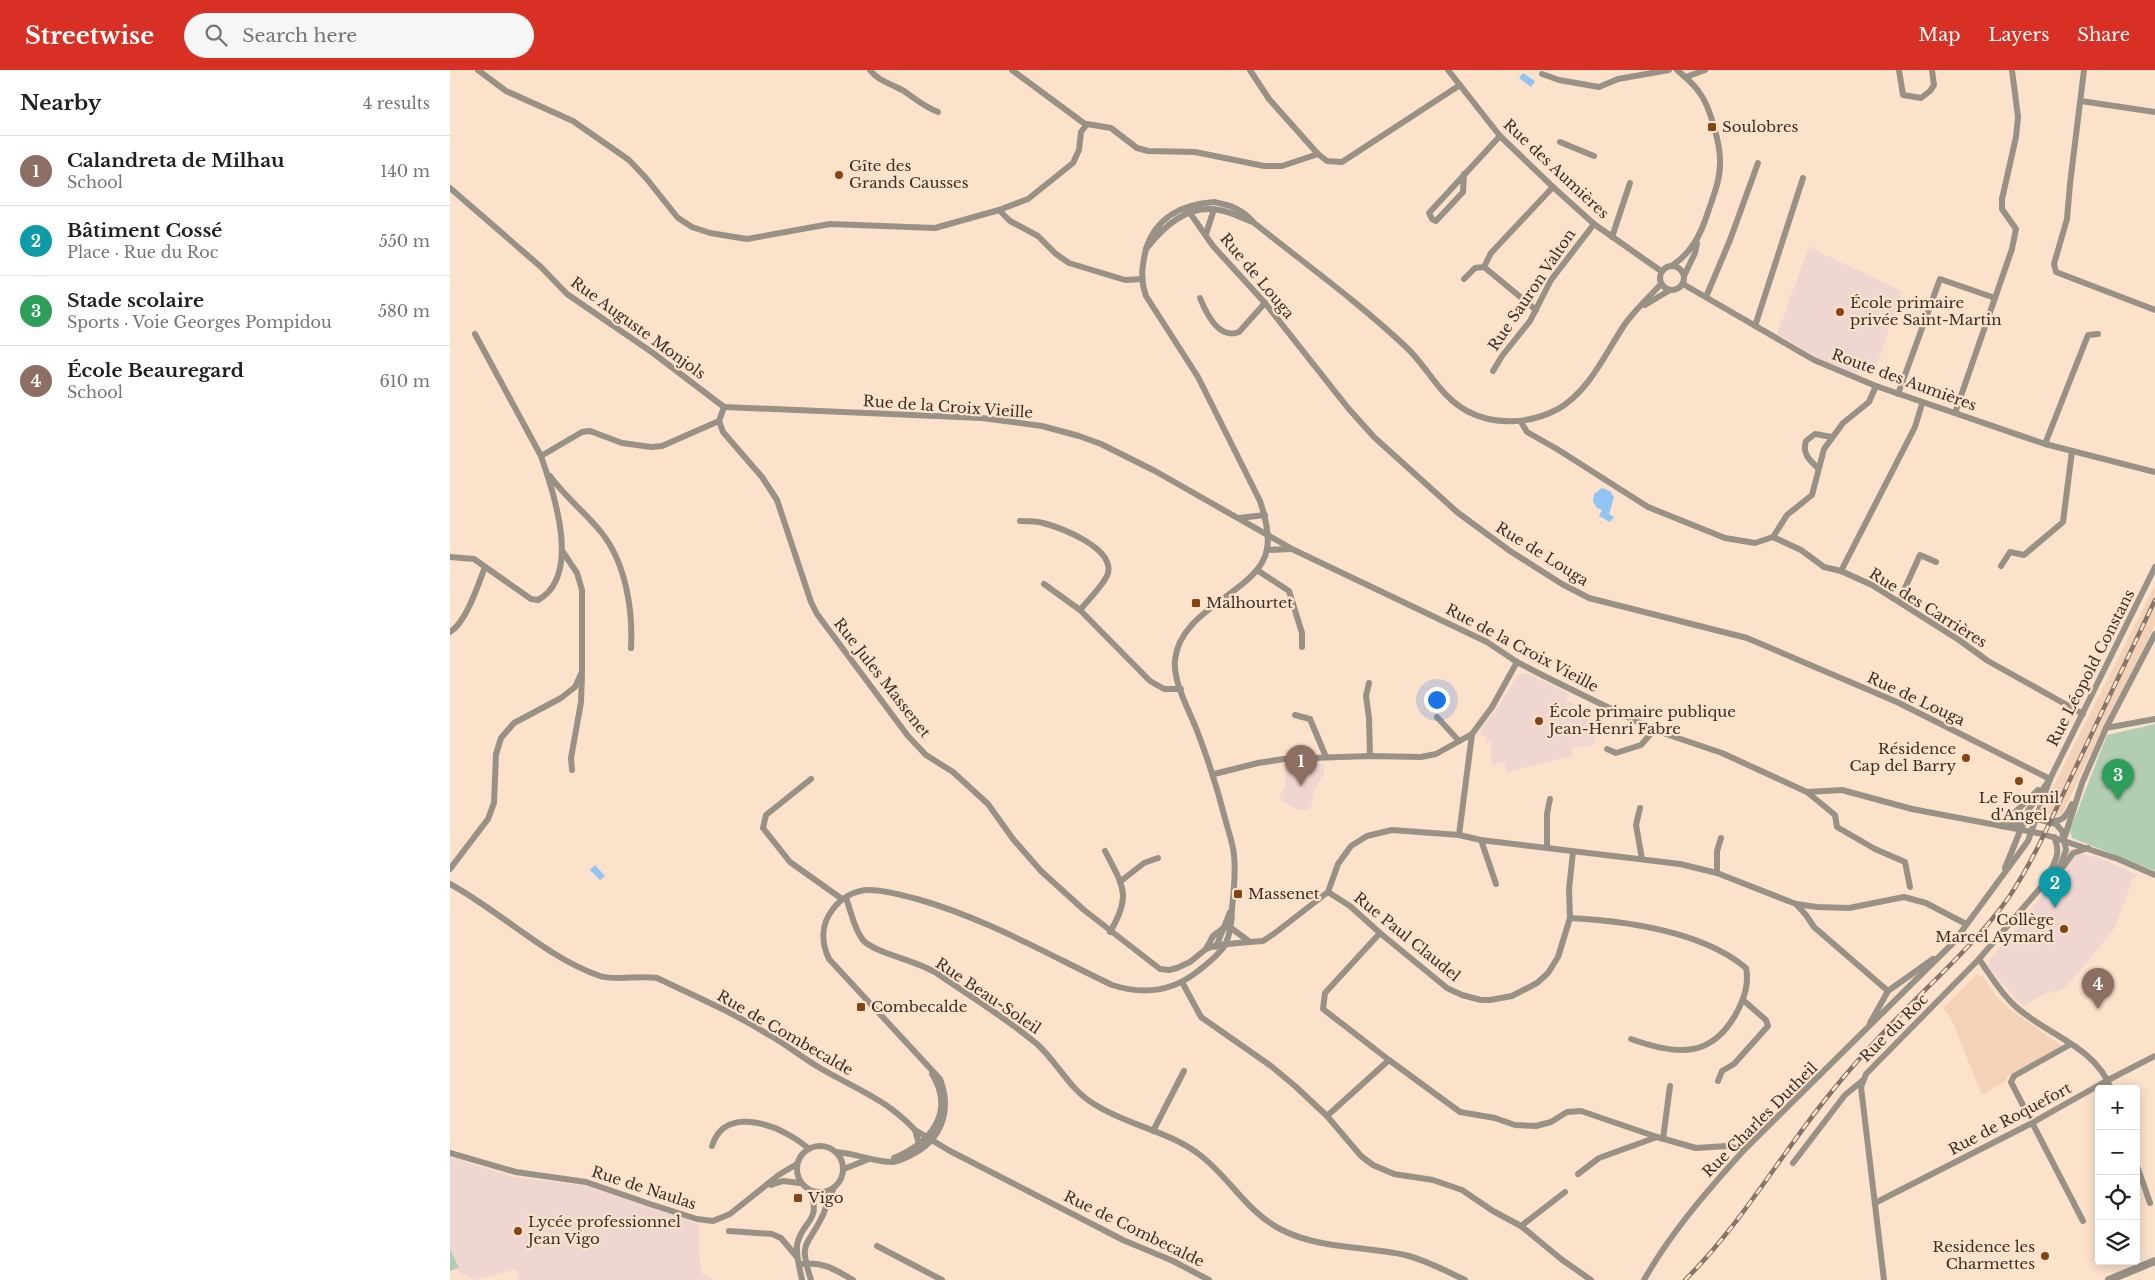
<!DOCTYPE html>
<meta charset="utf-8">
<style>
body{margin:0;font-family:"Libre Baskerville",serif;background:#f6f6f6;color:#202124}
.controls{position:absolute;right:15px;bottom:15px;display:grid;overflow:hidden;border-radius:5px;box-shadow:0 2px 12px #0003}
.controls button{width:45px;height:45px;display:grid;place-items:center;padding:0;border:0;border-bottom:1px solid #e0e0e0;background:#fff;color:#202124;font:25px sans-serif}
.you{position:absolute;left:986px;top:629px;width:18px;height:18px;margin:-12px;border:4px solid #fff;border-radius:50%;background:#1a73e8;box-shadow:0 0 0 8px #1a73e833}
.badge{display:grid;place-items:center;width:32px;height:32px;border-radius:50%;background:#d93025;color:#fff;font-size:16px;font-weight:700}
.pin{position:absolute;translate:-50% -41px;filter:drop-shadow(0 1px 2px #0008)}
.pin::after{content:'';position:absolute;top:26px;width:18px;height:15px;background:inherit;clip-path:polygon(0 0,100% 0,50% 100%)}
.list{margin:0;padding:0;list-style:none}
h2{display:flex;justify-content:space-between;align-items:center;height:65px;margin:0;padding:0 20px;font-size:21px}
h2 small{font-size:16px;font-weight:400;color:#757577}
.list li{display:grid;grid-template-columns:32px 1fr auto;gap:15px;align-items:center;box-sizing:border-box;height:70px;padding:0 20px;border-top:1px solid #e0e0e0}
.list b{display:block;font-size:19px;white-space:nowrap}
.list p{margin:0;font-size:16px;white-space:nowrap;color:#757577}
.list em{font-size:16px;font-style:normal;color:#757577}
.icon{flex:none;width:28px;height:28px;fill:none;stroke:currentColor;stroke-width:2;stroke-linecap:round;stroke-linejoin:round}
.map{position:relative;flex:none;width:1705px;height:1210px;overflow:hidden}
header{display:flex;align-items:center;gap:30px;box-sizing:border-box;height:70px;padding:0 25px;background:#d93025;color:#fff}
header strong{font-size:24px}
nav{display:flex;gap:28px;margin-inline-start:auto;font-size:18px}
.search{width:350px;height:45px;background:#f6f6f6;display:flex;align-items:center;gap:12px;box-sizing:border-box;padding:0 18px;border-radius:28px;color:#757577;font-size:19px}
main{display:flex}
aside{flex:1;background:#fff}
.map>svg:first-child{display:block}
.built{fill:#f3d2b8}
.education{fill:#f0d6d0}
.green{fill:#b1ceb2}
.water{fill:#92c4f3}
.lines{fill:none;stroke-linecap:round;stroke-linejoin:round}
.minor{stroke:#989286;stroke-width:6}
.tertiary{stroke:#989286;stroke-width:8}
.rail-casing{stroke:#867568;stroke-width:4.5}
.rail{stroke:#fce1cb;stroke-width:2.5;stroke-dasharray:8;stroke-linecap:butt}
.poi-dot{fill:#864510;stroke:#fce1cb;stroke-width:2}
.labels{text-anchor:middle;stroke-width:4.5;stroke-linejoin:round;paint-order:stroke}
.poi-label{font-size:15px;fill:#3a3028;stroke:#fce1cb;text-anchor:start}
.street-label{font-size:15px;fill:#3a3028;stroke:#fce1cb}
</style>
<header>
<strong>Streetwise</strong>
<div class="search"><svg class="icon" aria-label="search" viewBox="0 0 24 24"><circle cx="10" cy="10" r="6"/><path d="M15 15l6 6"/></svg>Search here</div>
<nav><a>Map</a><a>Layers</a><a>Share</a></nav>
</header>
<main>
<aside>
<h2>Nearby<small>4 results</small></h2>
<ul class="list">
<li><span class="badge" style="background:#8d6e63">1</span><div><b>Calandreta de Milhau</b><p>School</p></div><em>140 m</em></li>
<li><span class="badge" style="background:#0f9aa8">2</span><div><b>Bâtiment Cossé</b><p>Place · Rue du Roc</p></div><em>550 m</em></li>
<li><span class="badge" style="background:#2e9e5b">3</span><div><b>Stade scolaire</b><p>Sports · Voie Georges Pompidou</p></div><em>580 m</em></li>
<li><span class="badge" style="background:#8d6e63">4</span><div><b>École Beauregard</b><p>School</p></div><em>610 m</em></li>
</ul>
</aside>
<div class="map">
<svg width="1705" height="1210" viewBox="0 0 1705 1210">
<rect width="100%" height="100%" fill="#fce1cb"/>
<g class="built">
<path d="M1705 515V556L1653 656 1613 743 1608 746 1600 745 1595 741 1594 735Z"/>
<path d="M1527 904 1533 907 1546 926 1558 938 1612 976 1556 1007 1557 1010 1532 1025 1501 948 1493 938Z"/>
</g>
<g class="education">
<path d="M1359 177 1452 221 1423 305 1411 300 1406 304 1366 287 1327 264Z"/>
<path d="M1076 603 1118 623 1116 630 1139 642 1146 675 1121 678 1123 686 1057 702 1054 692 1042 695 1041 672H1036V666L1030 665 1032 657 1043 644 1068 605Z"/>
<path d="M874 694V704L863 721 864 728 859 740H848L829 729 836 714 835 695Z"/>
<path d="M1626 783 1647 787 1688 805 1683 807 1665 858 1617 916 1604 923 1602 920 1573 936 1542 902 1538 896 1540 890Z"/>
<path d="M0 1087 63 1107 149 1117 248 1154 251 1203 266 1210H69L67 1199 24 1210 9 1202 0 1185Z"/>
</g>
<g class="green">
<path d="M1705 654V801L1622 768 1620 760 1657 665Z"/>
<path d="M0 1179 9 1198 0 1201Z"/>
</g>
<g class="water">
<path d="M1073 3 1085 11 1081 17 1069 8Z"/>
<path d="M1152 418 1160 421 1164 427 1159 444 1164 447 1160 452 1149 446 1152 440 1147 438 1143 432 1144 424Z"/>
<path d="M145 795 155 806 150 810 140 800Z"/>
</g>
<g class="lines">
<g class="minor">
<path d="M28 0 56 21 123 51 179 90 196 108 228 148 242 157 260 163 297 169 380 154 485 158 549 140 578 129 623 93 629 80 631 62 637 54 661 58 687 78 698 81 745 82 814 96H832L868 84"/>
<path d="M420 0C428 11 442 14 454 21 467 30 473 36 488 42"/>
<path d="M562 0 635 54"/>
<path d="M800 0 819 29 868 84 877 91 892 92 1010 15"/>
<path d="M998 0 1050 66 1103 117 1144 154 1211 201"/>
<path d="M1449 0 1453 25 1471 28 1480 21 1484 15 1482 0"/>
<path d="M1634 0 1620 114 1617 149 1604 194 1606 202 1705 240"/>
<path d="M1092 4 1109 10 1149 17 1168 9 1219 0"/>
<path d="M1236 7 1255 0"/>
<path d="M1631 31 1705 42"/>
<path d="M1110 72 1144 86"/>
<path d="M1014 104 1013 122 986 151 982 149 979 143 1050 66"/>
<path d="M0 118 91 197 117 224 203 283 274 337"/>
<path d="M764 132C780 135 792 139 803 152 792 148 781 142 769 140 738 134 714 156 696 179 706 147 733 134 764 132Z"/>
<path d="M549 140 560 151 588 166 606 184 619 193 675 210 692 209"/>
<path d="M740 143 763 176 815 233 898 338 924 367 1007 442 1060 481 1112 514 1139 528 1297 568 1447 632 1600 709"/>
<path d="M803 152C854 193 907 231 955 276 978 297 989 326 1017 341 1045 356 1080 354 1108 339 1139 322 1156 282 1175 254 1185 240 1199 227 1211 214"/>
<path d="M756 164 764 139"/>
<path d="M1162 167 1180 113"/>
<path d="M1223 195C1242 182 1251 164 1258 142 1263 127 1270 111 1270 94 1271 76 1260 36 1249 22 1243 13 1235 7 1227 0"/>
<circle cx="1222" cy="208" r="12"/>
<path d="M1034 197 1041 183 1103 117"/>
<path d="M1034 197 1086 240"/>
<path d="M1234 206 1245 183 1247 173"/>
<path d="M1014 209 1025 198 1034 197"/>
<path d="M1233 214 1364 290 1426 316 1595 374 1705 402"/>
<path d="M1256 227 1280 170 1308 93"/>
<path d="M750 228C756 243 769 270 789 262L815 233"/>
<path d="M1195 235 1220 220"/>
<path d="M1305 256 1353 108"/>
<path d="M25 264 91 386"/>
<path d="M1043 301 1052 286 1080 251 1101 210 1144 154"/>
<path d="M1448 324 1490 209 1545 228"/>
<path d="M274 337 532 348 592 356 629 366 651 374 705 401 844 480 1037 572 1067 592 1094 606 1204 660 1272 683 1357 722 1392 720 1462 739 1593 764 1668 789 1705 805"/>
<path d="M1505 343 1562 179 1566 159 1552 139V129L1566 67 1568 47 1562 0"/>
<path d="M269 351 273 362 312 407 327 430 361 532 367 544 458 666 476 685 503 702 538 734 563 769 591 801 634 840 710 899 719 900 727 898 740 892 756 879"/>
<path d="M1071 352 1077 362 1107 379 1198 437 1275 468 1305 473 1323 467 1351 480 1374 497 1391 501 1422 515 1509 570 1538 591 1633 644"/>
<path d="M1595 374 1638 265 1648 264"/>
<path d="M1368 398C1359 390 1352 383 1356 371L1365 364 1382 367"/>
<path d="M100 406C115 427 135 442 151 462 176 493 183 540 181 578"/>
<path d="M789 448 815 445"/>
<path d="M570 451C578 451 586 451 593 453 612 458 664 478 658 503 655 514 637 531 630 540"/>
<path d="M1323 467 1337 445 1362 425 1374 379 1393 353 1419 332 1426 316"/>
<path d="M817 480 841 479"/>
<path d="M0 487 24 489 81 529 88 530C132 506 104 423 91 386L132 362 140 361 172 373 201 377 212 376 269 351 274 337"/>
<path d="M1551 496 1560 482 1574 485 1613 452 1622 381"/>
<path d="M807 500 839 521 852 563V577"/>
<path d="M1391 501 1465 357 1472 334"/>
<path d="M594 514 630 540 700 611 714 619H731"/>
<path d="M1449 531 1470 485 1486 492"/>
<path d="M0 562C16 553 28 515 35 497"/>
<path d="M919 613 916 626 919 648 920 686"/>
<path d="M845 645 860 649 876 687"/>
<path d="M987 647 1009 671"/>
<path d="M1656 658 1705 649"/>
<path d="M1157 679 1166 683 1191 675 1204 660"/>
<path d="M122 700 121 688 131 632 132 605"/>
<path d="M764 704 808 693 834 689 920 686 971 687 986 684 1022 664 1042 637 1067 592"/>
<path d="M361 709 316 745 313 758 340 792 392 829"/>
<path d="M1357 722 1385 745 1387 757 1425 779 1455 792 1460 817"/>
<path d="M1190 738 1186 755 1192 789"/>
<path d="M1601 751C1613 752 1617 745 1622 734"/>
<path d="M1551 756 1588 720"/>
<path d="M1009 765 1022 664"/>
<path d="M1615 766 1632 713 1656 658 1705 564"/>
<path d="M1031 770 1046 814"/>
<path d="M1097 777V744L1100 729"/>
<path d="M655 781C673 816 682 825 660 862"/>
<path d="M1613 797 1623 783 1638 778"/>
<path d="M1555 798 1579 739 1600 709 1705 497"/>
<path d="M0 799 38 749 44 733 46 684 51 668 64 653 111 628 125 617 132 602V520L127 503 113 482"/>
<path d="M1267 803V781L1271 768"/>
<path d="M1599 804C1606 790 1611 782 1604 767"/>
<path d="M671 811 694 793 708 788"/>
<path d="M0 814C50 841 97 888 150 906 165 911 190 905 207 908 245 926 284 943 319 965 337 975 353 988 370 998 406 1019 436 1029 465 1060"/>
<path d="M878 822 900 836 930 863 997 918 1012 925 1031 930H1040L1062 926 1087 913 1098 903 1108 887 1120 848 1119 819 1123 782"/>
<path d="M396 828C401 841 404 859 413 870 424 883 469 891 488 904 521 927 556 948 587 974 608 993 619 1019 644 1034 676 1055 719 1061 750 1085 779 1107 796 1141 830 1159 868 1179 914 1176 955 1185 976 1190 996 1201 1015 1210"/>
<path d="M1346 834 1356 845 1364 857 1438 921"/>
<path d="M1120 848C1175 851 1252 861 1296 898 1299 913 1295 925 1289 938 1264 989 1228 986 1181 969"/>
<path d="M775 857 781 858 800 872 767 875 756 879 763 866Z"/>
<path d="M930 863 875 923 873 939 939 990"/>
<path d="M800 872 813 871 825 863 878 822 888 794 901 776 917 766 942 760 1009 765 1031 770 1230 794 1267 803 1346 834 1367 837 1399 838 1454 827 1476 833 1516 854"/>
<path d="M766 877 780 842"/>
<path d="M1529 889C1540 905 1550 922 1564 935 1594 964 1646 976 1661 1019"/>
<path d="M732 912 751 947 821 996 845 1016 877 1046 911 1086 923 1095 944 1104 983 1110 1012 1120 1043 1141 1071 1156 1111 1189 1141 1210"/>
<path d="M1420 953 1438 921 1483 889"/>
<path d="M1621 974 1564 1006 1561 1012 1633 1151"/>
<path d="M1268 1011 1272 1001 1284 994 1318 956 1316 950 1293 930"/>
<path d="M877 1046 939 990 1010 1042 1045 1048 1065 1055 1086 1056 1101 1052 1117 1042 1131 1041 1207 1067 1246 1078 1277 1076 1294 1080"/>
<path d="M703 1061 734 1001"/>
<path d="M1213 1069 1220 1016"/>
<path d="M469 1074 465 1060 500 1081 673 1170 723 1191 759 1210"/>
<circle cx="370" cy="1099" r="23"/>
<path d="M262 1076C275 1032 335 1057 359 1079"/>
<path d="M386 1082C405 1083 423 1092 443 1092 451 1091 460 1086 467 1082 494 1065 501 1037 490 1009L379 889C371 872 371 854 383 839 391 828 405 820 419 820 435 820 452 825 467 829 535 848 599 885 662 915 693 925 722 922 748 901 757 894 769 885 775 875 781 863 782 851 782 838 784 820 786 803 784 785 783 774 779 763 776 752 768 720 758 689 746 658 738 638 723 612 725 590 730 537 810 522 817 479 820 464 815 446 810 431L748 307 696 226C690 209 692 196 696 179"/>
<path d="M0 1083 66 1102 136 1112 200 1134 247 1149 263 1151 280 1144 330 1104 347 1094"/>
<path d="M444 1088C480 1073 506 1043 482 1004"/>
<path d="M1343 1093 1395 1025 1412 1011"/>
<path d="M1686 1093 1700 1133"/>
<path d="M394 1099 419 1089"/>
<path d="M1128 1104 1149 1088 1207 1067"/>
<path d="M321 1115 333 1111 350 1113"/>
<path d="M1425 1133 1582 1053 1658 1010 1705 986"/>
<path d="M1071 1156 1115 1122"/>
<path d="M279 1161 322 1164 331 1168 347 1187"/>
<path d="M427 1176 492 1210"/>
<path d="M352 1194C372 1191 386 1200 403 1210"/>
<path d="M352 1210C350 1199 346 1187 347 1175 352 1149 371 1155 361 1121"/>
<path d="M361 1210C348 1169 357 1179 373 1145 377 1136 377 1128 383 1120"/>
<path d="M1194 1210C1221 1162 1258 1120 1294 1080L1503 873 1578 771 1600 709"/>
<path d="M1434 1210 1411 1017 1416 1004 1529 889 1611 794 1616 780 1612 761 1606 754 1587 749 1573 754 1561 755"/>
</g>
<path class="tertiary" d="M1659 1210 1705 1191"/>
<g class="rail-casing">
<path id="rail" d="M1235 1210C1291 1155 1330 1085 1379 1025 1406 991 1435 960 1466 929 1499 896 1532 865 1559 827 1586 787 1605 740 1626 697 1652 641 1679 586 1705 530"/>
</g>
<use href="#rail" class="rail"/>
</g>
<g class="poi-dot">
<rect x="1257" y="52" width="10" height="10" rx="2.5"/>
<circle cx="389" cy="105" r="5"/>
<circle cx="1390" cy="242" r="5"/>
<rect x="741" y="528" width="10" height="10" rx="2.5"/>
<circle cx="1089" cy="651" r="5"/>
<circle cx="1516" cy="688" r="5"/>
<circle cx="1569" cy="711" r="5"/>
<rect x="783" y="819" width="10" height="10" rx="2.5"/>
<circle cx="1614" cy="859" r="5"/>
<rect x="406" y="932" width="10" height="10" rx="2.5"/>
<rect x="343" y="1123" width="10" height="10" rx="2.5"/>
<circle cx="68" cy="1161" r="5"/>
<circle cx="1595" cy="1186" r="5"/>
</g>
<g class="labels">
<g class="poi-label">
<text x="1272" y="62">Soulobres</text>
<text x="399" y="101">Gîte des<tspan x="399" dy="17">Grands Causses</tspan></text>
<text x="1400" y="238">École primaire<tspan x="1400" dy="17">privée Saint-Martin</tspan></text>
<text x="756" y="538">Malhourtet</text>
<text x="1099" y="647">École primaire publique<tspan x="1099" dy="17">Jean-Henri Fabre</tspan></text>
<text x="1506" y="684" text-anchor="end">Résidence<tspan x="1506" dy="17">Cap del Barry</tspan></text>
<text x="1569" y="733" text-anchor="middle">Le Fournil<tspan x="1569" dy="17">d'Angel</tspan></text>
<text x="798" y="829">Massenet</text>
<text x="1604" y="855" text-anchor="end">Collège<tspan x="1604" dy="17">Marcel Aymard</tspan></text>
<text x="421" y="942">Combecalde</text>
<text x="358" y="1133">Vigo</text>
<text x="78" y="1157">Lycée professionnel<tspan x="78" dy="17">Jean Vigo</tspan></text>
<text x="1585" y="1182" text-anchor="end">Residence les<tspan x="1585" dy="17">Charmettes</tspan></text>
</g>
<g class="street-label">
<text transform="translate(1106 99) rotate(43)" y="5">Rue des Aumières</text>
<text transform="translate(807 206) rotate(50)" y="5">Rue de Louga</text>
<text transform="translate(1082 220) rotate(-56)" y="5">Rue Sauron Valton</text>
<text transform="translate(188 258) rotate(36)" y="5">Rue Auguste Monjols</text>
<text transform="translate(1454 310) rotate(20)" y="5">Route des Aumières</text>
<text transform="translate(498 337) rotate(4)" y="5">Rue de la Croix Vieille</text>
<text transform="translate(1092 484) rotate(32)" y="5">Rue de Louga</text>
<text transform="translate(1478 538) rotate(32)" y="5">Rue des Carrières</text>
<text transform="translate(1072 578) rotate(28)" y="5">Rue de la Croix Vieille</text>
<text transform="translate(1641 598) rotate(-63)" y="5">Rue Léopold Constans</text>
<text transform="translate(432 608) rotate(52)" y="5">Rue Jules Massenet</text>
<text transform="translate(1466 629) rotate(25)" y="5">Rue de Louga</text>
<text transform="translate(957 867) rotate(39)" y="5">Rue Paul Claudel</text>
<text transform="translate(538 926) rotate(34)" y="5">Rue Beau-Soleil</text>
<text transform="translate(1444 958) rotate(-45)" y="5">Rue du Roc</text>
<text transform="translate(335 963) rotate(30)" y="5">Rue de Combecalde</text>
<text transform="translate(1560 1049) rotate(-28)" y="5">Rue de Roquefort</text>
<text transform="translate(1310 1050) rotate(-45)" y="5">Rue Charles Dutheil</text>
<text transform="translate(194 1118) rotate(18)" y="5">Rue de Naulas</text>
<text transform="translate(684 1159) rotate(26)" y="5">Rue de Combecalde</text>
</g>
</g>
</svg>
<div class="controls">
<button>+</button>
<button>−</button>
<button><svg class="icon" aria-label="locate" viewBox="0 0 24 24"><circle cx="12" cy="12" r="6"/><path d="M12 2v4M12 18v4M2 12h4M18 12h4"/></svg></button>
<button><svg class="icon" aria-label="layers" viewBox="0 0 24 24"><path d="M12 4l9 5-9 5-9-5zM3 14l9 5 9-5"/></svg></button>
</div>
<div class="you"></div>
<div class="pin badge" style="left:851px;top:716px;background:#8d6e63">1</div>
<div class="pin badge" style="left:1605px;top:838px;background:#0f9aa8">2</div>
<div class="pin badge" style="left:1668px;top:730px;background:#2e9e5b">3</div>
<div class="pin badge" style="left:1648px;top:939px;background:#8d6e63">4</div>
</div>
</main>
